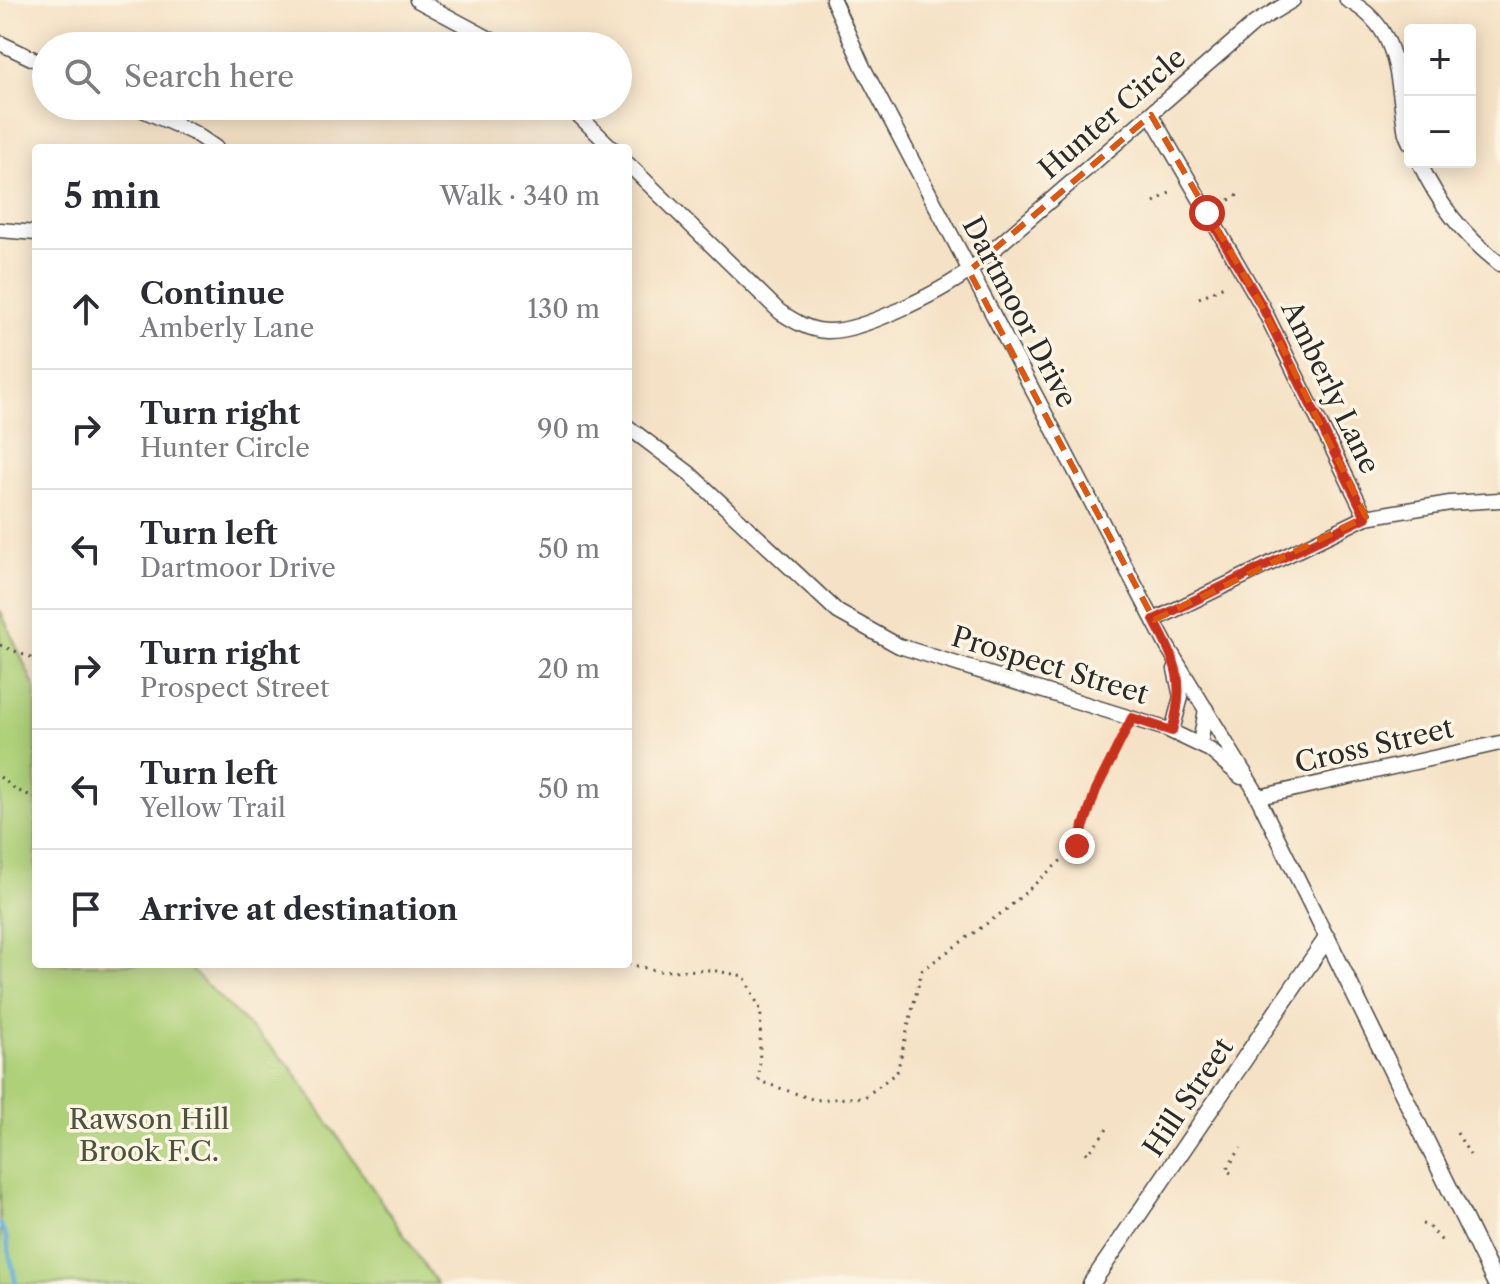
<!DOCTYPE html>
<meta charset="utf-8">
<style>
body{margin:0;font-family:"Libre Caslon Text",serif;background:#f7f7f7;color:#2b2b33}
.controls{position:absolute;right:24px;top:24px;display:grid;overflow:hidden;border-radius:8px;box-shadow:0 4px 20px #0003}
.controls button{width:72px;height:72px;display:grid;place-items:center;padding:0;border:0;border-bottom:2px solid #e1e1e2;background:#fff;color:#2b2b33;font:40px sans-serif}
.stop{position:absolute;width:24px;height:24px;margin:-18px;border:6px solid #c8321e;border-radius:50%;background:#fff}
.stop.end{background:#c8321e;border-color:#fff;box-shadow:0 2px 8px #0008}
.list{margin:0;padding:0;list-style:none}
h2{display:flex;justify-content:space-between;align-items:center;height:104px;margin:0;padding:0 32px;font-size:34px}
h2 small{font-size:26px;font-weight:400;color:#7c7c81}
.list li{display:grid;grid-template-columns:52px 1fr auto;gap:24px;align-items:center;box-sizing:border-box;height:120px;padding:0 32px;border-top:2px solid #e1e1e2}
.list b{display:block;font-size:30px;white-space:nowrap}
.list p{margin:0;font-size:26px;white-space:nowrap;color:#7c7c81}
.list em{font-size:26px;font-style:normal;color:#7c7c81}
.icon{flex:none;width:44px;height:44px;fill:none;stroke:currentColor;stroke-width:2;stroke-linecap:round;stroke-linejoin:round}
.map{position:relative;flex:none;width:1500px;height:1284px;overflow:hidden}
.search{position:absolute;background:#fff;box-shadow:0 4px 20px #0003;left:32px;top:32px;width:600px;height:88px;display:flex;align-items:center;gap:20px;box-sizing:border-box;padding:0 28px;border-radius:44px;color:#7c7c81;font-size:30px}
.panel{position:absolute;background:#fff;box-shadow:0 4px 20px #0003;left:32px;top:144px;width:600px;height:824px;border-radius:8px}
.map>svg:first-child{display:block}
.green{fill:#aed078;stroke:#6c7e52;stroke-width:2}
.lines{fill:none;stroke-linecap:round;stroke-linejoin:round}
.stream{stroke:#5da9d6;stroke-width:5}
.minor-casing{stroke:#494642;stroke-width:17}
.tertiary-casing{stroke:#494642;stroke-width:19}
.path{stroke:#494642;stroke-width:3;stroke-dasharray:2 6;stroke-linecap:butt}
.minor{stroke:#fff;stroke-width:14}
.tertiary{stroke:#fff;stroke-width:16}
.route{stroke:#c8321e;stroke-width:10}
.marked{fill:none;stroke:#df570e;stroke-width:6;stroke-dasharray:16 10;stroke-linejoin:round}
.labels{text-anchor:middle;stroke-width:7;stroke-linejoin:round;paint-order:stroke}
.street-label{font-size:28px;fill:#2b2b2b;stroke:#fcf5e5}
.park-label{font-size:28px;fill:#4c543e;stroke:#fcf5e5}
</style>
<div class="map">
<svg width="1500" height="1284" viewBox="0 0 1500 1284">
<rect width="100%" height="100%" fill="#fcf5e5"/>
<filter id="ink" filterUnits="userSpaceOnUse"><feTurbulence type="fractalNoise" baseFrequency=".0125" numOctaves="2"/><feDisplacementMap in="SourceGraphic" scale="16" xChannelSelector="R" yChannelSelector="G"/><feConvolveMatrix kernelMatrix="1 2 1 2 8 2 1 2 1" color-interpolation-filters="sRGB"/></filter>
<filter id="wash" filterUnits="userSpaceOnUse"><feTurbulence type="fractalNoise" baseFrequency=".006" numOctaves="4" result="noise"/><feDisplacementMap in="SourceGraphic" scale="32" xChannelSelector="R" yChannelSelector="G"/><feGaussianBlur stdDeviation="1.8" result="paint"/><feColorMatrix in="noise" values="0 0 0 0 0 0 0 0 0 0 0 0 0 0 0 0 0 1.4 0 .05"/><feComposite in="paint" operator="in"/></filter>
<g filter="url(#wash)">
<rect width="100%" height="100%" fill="#f5e2c6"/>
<path class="green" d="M0 610 36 690V964H185L290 1066 437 1284H0Z"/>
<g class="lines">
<path class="stream" d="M0 1224 6 1237 16 1284"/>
</g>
</g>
<g filter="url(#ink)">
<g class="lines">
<g class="minor-casing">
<g id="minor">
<path d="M417 0 503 46"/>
<path d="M833 0 863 67 1167 646 1259 797"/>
<path d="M1347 0C1402 28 1396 79 1406 134L1410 143"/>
<path d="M0 43 46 65"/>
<path d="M134 106 194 133 216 148"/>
<path d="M569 106 612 148"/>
<path d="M1151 115 1262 306 1366 517"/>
<path d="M1419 162C1440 206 1462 234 1500 264"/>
<path d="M628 164 780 312C794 321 808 330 826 331 861 333 940 292 969 271L1255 23 1293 0"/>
<path d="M0 230 36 233"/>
<path d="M628 427 689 473 838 612 899 646 1166 729 1210 750 1241 777"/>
<path d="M1154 620 1366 517 1450 503 1500 500"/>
<path d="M1172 731 1181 697 1175 669"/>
<path d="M1200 744 1206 709"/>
<path d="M1255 792 1327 938"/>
<path d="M1259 797 1500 743"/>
</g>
</g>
<g class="tertiary-casing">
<path id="tertiary" d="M1091 1284 1327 938 1496 1284"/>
</g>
<g class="path">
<path d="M1154 202 1173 191"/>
<path d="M1222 204 1240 194"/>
<path d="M1199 298 1226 285"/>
<path d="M0 645 36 660"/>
<path d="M0 777 17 790 36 798"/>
<path d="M628 964 659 971 711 970 744 976 761 1011 759 1081 815 1100 865 1097 897 1072 922 970 1007 909 1077 846 1096 790 1125 732"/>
<path d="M1457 1133 1470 1155"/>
<path d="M1086 1152 1088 1154 1107 1129"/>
<path d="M1231 1173 1226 1170 1241 1148"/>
<path d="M1422 1224 1427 1225 1443 1242"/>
</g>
<use href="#minor" class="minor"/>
<use href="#tertiary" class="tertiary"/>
</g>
</g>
<g class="lines" filter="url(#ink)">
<path class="route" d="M1077 846 1096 790 1132 718 1172 731C1186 682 1177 664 1154 620L1366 517 1262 306 1207 213"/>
</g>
<path class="marked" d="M1151 115 1262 306 1366 517 1154 620 969 271Z"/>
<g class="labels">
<g class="street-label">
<text transform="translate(1112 113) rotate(-41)" y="10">Hunter Circle</text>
<text transform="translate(1020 312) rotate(62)" y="10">Dartmoor Drive</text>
<text transform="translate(1331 387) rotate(64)" y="10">Amberly Lane</text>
<text transform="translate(1050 665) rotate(17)" y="10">Prospect Street</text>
<text transform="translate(1374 745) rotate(-13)" y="10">Cross Street</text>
<text transform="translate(1188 1097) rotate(-56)" y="10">Hill Street</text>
</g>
<g class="park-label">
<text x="149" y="1129">Rawson Hill<tspan x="149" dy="32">Brook F.C.</tspan></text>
</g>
</g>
</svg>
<div class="controls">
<button>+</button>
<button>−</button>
</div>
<div class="stop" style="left:1207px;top:213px"></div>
<div class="stop end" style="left:1077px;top:846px"></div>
<div class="search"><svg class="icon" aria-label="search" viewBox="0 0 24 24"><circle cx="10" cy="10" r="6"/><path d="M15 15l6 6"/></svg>Search here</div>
<section class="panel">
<h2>5 min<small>Walk · 340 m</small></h2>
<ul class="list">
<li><svg class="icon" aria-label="ahead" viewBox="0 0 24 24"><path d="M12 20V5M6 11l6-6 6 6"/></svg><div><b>Continue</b><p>Amberly Lane</p></div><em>130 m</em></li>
<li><svg class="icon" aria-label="right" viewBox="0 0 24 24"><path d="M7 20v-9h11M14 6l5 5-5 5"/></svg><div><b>Turn right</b><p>Hunter Circle</p></div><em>90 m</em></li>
<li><svg class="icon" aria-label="left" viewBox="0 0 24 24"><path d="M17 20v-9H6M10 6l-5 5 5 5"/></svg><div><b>Turn left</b><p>Dartmoor Drive</p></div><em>50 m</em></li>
<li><svg class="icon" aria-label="right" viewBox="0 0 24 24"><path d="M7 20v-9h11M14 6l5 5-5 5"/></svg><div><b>Turn right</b><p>Prospect Street</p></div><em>20 m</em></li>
<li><svg class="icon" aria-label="left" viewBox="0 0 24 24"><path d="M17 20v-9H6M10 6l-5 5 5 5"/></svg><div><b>Turn left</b><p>Yellow Trail</p></div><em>50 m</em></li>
<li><svg class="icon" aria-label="arrive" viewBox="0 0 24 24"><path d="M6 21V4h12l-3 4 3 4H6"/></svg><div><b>Arrive at destination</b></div></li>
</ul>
</section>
</div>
